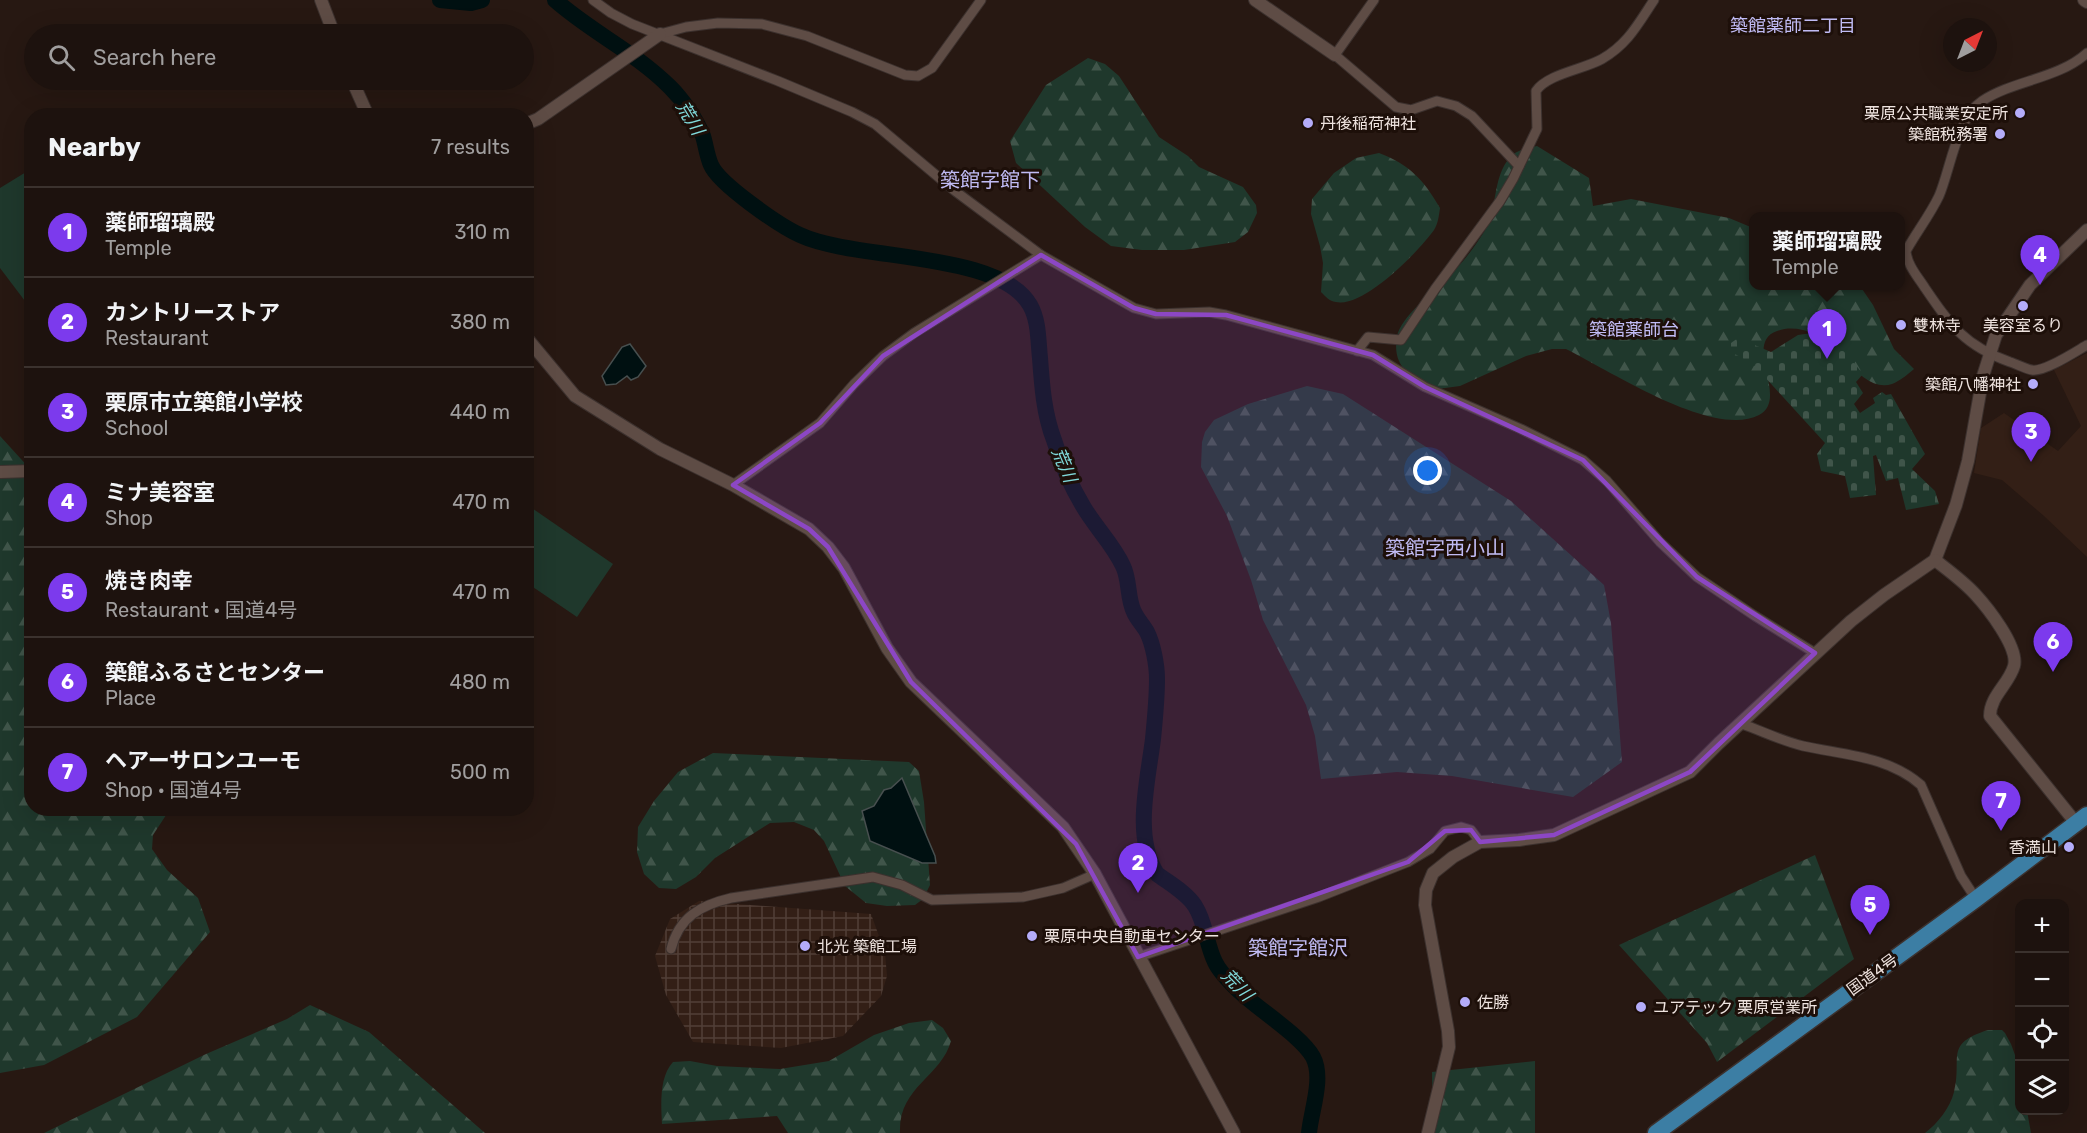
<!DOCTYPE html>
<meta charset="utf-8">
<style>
body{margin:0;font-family:Rubik,"Noto Sans JP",sans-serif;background:#2a201c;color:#f1f3f6}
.controls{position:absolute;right:18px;bottom:18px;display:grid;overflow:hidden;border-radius:12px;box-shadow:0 6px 24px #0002}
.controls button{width:54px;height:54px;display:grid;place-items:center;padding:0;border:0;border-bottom:2px solid #3b322e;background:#1d120e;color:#f1f3f6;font:30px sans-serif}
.compass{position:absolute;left:1943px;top:18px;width:54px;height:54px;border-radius:50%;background:#1d120e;box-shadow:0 6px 24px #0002;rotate:42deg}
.you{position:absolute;left:1428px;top:471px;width:21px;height:21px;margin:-15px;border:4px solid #fff;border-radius:50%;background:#1a73e8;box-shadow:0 0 0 9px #1a73e833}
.badge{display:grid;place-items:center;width:39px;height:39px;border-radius:50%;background:#7c3aed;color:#fff;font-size:20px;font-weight:700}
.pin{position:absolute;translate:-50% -50px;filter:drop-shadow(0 2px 3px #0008)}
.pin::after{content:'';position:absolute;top:32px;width:21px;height:18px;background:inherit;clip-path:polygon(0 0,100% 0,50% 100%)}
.popup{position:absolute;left:1749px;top:212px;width:156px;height:78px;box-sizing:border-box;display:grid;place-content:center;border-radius:12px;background:#1d120e;filter:drop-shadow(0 2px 4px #0005);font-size:20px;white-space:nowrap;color:#a09e9e}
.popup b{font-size:22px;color:#f1f3f6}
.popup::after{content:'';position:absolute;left:50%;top:100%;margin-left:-12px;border:12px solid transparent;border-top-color:#1d120e}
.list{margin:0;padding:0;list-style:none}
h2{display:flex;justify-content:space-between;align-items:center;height:78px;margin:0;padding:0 24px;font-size:26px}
h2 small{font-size:20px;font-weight:400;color:#a09e9e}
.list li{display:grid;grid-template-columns:39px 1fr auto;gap:18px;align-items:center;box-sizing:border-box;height:90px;padding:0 24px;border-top:2px solid #3b322e}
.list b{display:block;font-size:22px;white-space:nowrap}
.list p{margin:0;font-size:20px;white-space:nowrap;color:#a09e9e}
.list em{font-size:20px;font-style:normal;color:#a09e9e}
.icon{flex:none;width:33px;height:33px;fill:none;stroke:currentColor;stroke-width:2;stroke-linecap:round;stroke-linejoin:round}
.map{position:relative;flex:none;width:2087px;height:1133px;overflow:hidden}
.search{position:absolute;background:#1d120e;box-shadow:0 6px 24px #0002;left:24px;top:24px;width:510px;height:66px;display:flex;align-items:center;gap:15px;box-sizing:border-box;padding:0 21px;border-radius:33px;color:#a09e9e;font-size:22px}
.panel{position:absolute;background:#1d120e;box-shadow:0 6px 24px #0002;left:24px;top:108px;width:510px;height:708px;border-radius:24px}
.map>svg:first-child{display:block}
.built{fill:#331f16}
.industrial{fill:url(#industrial-grid)}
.forest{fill:url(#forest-firs)}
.cemetery{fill:url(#cemetery-stones)}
.park{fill:#1f382c}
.water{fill:#001011;stroke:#474f4f;stroke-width:1.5}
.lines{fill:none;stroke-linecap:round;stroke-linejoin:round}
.river{stroke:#001011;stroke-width:16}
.minor-casing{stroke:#3c312e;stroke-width:11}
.tertiary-casing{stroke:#3c312e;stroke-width:14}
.trunk-casing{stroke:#3c312e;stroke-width:19}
.minor{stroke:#5e4c45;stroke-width:9}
.tertiary{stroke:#5e4c45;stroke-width:12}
.trunk{stroke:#3c7ea4;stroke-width:16}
.marked{fill:#8c47c4;fill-opacity:0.2;stroke:#8c47c4;stroke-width:4.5;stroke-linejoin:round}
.poi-dot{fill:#b4acf9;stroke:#1d0f09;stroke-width:2}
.labels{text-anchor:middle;stroke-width:6;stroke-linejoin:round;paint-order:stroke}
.poi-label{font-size:16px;fill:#eee3df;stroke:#1d0f09;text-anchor:start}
.street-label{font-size:16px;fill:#eee3df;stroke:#1d0f09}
.neighbourhood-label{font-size:18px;fill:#c0bbf4;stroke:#1d0f09}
.water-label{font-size:18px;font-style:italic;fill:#80dadb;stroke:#1d0f09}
.quarter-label{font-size:20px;fill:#c0bbf4;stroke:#1d0f09}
</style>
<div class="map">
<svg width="2087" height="1133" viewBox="0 0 2087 1133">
<defs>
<pattern id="industrial-grid" width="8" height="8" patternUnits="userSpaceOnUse" patternTransform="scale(1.5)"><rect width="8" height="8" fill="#331f16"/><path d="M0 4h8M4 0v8" fill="none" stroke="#513f37"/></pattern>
<pattern id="forest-firs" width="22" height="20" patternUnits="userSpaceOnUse" patternTransform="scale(1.5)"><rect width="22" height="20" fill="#1f382c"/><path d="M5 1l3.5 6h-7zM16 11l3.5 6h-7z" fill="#40554a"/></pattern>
<pattern id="cemetery-stones" width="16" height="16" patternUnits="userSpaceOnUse" patternTransform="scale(1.5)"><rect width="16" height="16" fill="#1f382c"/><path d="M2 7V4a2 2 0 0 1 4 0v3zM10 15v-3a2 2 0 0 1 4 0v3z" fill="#40554a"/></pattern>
</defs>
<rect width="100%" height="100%" fill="#271812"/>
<path class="built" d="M2087 353V557L2044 516 2002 480 1974 473 1981 428 2004 413 2058 451 2081 426 2054 370Z"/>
<path class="industrial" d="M699 901 871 914 885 953 887 976 881 996 843 1036 781 1048 693 1042 666 995 655 956 670 919Z"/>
<g class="forest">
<path d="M1088 58 1105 64 1119 76 1159 137 1188 156 1199 167 1243 187 1256 205 1257 213 1248 232 1235 242 1184 250H1142L1111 246 1085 227 1016 163 1010 141 1046 85Z"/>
<path d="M1537 146 1589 178 1593 206 1631 199 1729 218 1753 228 1754 286H1860L1873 305 1894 349 1914 369C1908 374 1900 381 1892 384 1861 395 1835 336 1803 330 1794 328 1785 328 1777 331 1742 343 1790 399 1759 415 1713 439 1609 370 1566 349H1552L1526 356 1460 386 1430 390C1409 375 1392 366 1397 337 1400 316 1438 289 1453 272 1465 260 1475 246 1484 232 1499 209 1491 171 1515 153 1521 149 1531 148 1537 146Z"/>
<path d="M1379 153C1410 165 1423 179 1440 208 1439 215 1438 224 1434 230 1419 251 1364 308 1336 302 1329 301 1326 297 1321 292L1323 263 1320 246 1311 214 1312 199 1334 173 1356 158Z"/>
<path d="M1307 386 1343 394 1511 501 1604 585 1611 623 1622 762 1573 797 1452 776 1397 772 1321 779 1315 736 1306 705 1263 620 1251 580 1227 516 1201 467 1202 442 1205 432 1214 420 1248 404Z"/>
<path d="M0 436 31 470 32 808 170 809 153 835 152 849 167 870 198 898 210 932 137 1017 44 1065 0 1073Z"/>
<path d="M713 753 909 762 919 771 924 802 930 885 923 899 915 905 887 906 866 903 845 886 824 841 814 830 794 822 770 823 715 858 696 877 676 889 659 888 644 874 637 852 638 827 654 801 678 772Z"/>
<path d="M1815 855 1854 959 1717 1062 1707 1043 1619 945Z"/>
<path d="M310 1005 369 1032 485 1133H44L206 1054 287 1019Z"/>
<path d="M932 1020 943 1028 951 1041C941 1077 898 1087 900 1133H788L777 1116 662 1124C661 1105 659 1077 673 1062L690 1061 717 1066 780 1069 829 1061 874 1035 909 1023Z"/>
<path d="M1988 1030H2002L2005 1033 2011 1044 2019 1066 2020 1110 2027 1111 2031 1133H1925C1938 1123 1950 1108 1954 1092 1963 1058 1943 1044 1988 1030Z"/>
<path d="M1535 1061V1133H1433L1432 1072Z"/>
</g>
<path class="cemetery" d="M1819 332 1834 339 1863 374 1856 382 1863 393 1854 404 1860 413 1875 403 1873 398 1882 392 1886 395 1891 394 1925 454 1912 469 1935 491 1939 504 1906 510 1898 478 1886 481 1876 455 1873 456 1876 495 1850 498 1845 476 1821 471 1817 454 1825 443 1753 364 1724 348 1738 338 1771 352 1798 335Z"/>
<g class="park">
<path d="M31 169V309L0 268V188Z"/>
<path d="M526 504 613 564 577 617 527 583Z"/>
</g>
<g class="water">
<path d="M630 344 646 366 638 377 631 380 627 376 616 384 606 385 602 376 622 347Z"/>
<path d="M902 778 935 856 936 863H922L870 841 862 811 874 806 884 790 891 788Z"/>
</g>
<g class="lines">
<g class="river">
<path d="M440 0 471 3 482 0"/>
<path d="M555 0C591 32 635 52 670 87 683 100 696 119 703 136 706 146 707 156 711 165 719 184 780 226 800 235 856 261 999 251 1030 305 1039 321 1038 340 1040 358 1042 386 1044 414 1054 440 1061 463 1071 486 1083 506 1095 527 1113 544 1123 566 1130 580 1127 598 1134 612 1137 619 1143 625 1147 632 1153 644 1157 665 1157 679 1157 698 1155 719 1153 739 1148 780 1133 837 1157 874 1169 883 1187 893 1195 906 1206 923 1206 944 1215 962 1219 971 1228 980 1235 987 1254 1007 1301 1035 1313 1057 1324 1078 1311 1111 1309 1133"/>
</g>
<g class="minor-casing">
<g id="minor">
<path d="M593 0 611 13 632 24 778 81 852 112 875 124 955 191 1041 255 1134 308 1156 314 1209 312 1226 315 1373 355 1425 387 1521 429 1583 460 1607 481 1660 542 1697 577 1755 616 1815 653"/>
<path d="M1374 0 1335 55 1396 107 1411 110 1437 101 1456 106 1472 116 1519 166"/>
<path d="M660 34 686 27 718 23 762 24 807 36 905 75 918 76 932 68 981 0"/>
<path d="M2087 53C2058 79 2014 80 1982 101 1957 117 1950 171 1939 196 1930 215 1916 233 1906 251 1907 265 1918 277 1925 288 1951 326 1965 346 2010 362 2017 364 2025 369 2032 370 2045 372 2075 352 2087 345"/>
<path d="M1357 351 1368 337 1401 340 1435 289 1500 201 1513 179 1537 129 1536 91C1547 74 1585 69 1602 59 1628 44 1638 24 1654 0"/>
<path d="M733 485 820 423 854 384 883 356 914 333 1041 255"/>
<path d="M1742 724C1762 731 1782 741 1803 746 1844 755 1888 756 1921 785L1961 876 1976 899"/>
<path d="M671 949C679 917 701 905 731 898L873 877 902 885 932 900 1023 897 1063 888 1095 874"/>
<path d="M1138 957 1319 897 1408 862 1430 849 1445 831 1461 827 1471 830 1480 842"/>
</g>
</g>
<g class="tertiary-casing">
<g id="tertiary">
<path d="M321 0 334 34"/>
<path d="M1255 0 1335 55"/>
<path d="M2084 0 2087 2"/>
<path d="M352 80 368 116"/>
<path d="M526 124 538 119 660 34"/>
<path d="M526 337 575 396 660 449 733 485 809 529 828 547 844 568 887 648 911 682 1063 827 1095 874 1234 1133"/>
<path d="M0 472 32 471"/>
<path d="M2076 823 1990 716C1990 696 2009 684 2014 666 2019 647 1987 607 1975 594 1963 581 1949 571 1935 560L1956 505 1968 461 1983 376 1996 335 2030 285 2087 230"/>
<path d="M1428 1133 1449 1047 1448 1031 1425 905 1426 890 1433 873 1453 857 1480 842 1519 840 1554 835 1690 772 1719 743 1851 621 1884 595 1935 560"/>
</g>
</g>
<g class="trunk-casing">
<path id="trunk" d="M1656 1133 1976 899 2087 815"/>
</g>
<use href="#minor" class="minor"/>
<use href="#tertiary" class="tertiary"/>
<use href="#trunk" class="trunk"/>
</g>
<path class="marked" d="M1041 255 1134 308 1156 314 1226 315 1373 355 1425 387 1583 460 1697 577 1815 653 1690 772 1554 835 1480 842 1471 830 1445 831 1408 862 1138 957 1076 844 911 682 828 547 809 529 733 485 820 423 883 356Z"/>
<g class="poi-dot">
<circle cx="2020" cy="113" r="6"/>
<circle cx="1308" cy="123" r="6"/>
<circle cx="2000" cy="134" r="6"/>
<circle cx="2023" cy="306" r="6"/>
<circle cx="1901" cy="325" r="6"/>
<circle cx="2033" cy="384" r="6"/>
<circle cx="2069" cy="847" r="6"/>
<circle cx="1032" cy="936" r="6"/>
<circle cx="805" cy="946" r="6"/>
<circle cx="1465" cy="1002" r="6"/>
<circle cx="1641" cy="1007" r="6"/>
</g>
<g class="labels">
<g class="poi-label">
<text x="2008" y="119" text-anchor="end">栗原公共職業安定所</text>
<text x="1320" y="129">丹後稲荷神社</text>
<text x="1988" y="140" text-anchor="end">築館税務署</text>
<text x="1913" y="331">雙林寺</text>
<text x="2023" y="331" text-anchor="middle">美容室るり</text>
<text x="2021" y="390" text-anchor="end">築館八幡神社</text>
<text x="2057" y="853" text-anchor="end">香満山</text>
<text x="1044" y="942">栗原中央自動車センター</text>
<text x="817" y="952">北光 築館工場</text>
<text x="1477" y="1008">佐勝</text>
<text x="1653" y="1013">ユアテック 栗原営業所</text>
</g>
<g class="street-label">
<text transform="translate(1872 974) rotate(-36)" y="6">国道4号</text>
</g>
<g class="neighbourhood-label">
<text x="1793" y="32">築館薬師二丁目</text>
<text x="1634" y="336">築館薬師台</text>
</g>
<g class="water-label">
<text transform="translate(690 118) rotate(59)" y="6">荒川</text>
<text transform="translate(1064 465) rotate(67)" y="6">荒川</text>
<text transform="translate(1237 985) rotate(46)" y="6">荒川</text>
</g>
<g class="quarter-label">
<text x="990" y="187">築館字館下</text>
<text x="1445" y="555">築館字西小山</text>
<text x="1298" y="955">築館字館沢</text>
</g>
</g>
</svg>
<div class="controls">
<button>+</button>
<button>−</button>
<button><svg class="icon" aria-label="locate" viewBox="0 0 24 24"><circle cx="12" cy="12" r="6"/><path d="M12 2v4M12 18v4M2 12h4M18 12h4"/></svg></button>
<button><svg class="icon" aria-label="layers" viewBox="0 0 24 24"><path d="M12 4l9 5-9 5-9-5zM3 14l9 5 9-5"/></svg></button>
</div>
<svg class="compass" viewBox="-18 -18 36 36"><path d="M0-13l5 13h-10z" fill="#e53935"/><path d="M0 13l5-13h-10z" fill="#a09e9e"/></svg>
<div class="you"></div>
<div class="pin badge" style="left:1827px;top:359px">1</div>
<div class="popup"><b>薬師瑠璃殿</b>Temple</div>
<div class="pin badge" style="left:1138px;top:893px">2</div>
<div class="pin badge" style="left:2031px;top:462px">3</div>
<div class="pin badge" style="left:2040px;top:285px">4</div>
<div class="pin badge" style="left:1870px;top:935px">5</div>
<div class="pin badge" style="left:2053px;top:672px">6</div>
<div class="pin badge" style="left:2001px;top:831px">7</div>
<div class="search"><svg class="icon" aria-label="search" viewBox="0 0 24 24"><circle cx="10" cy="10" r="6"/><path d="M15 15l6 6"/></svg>Search here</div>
<section class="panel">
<h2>Nearby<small>7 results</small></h2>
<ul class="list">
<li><span class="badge">1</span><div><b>薬師瑠璃殿</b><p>Temple</p></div><em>310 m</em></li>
<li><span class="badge">2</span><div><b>カントリーストア</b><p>Restaurant</p></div><em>380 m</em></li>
<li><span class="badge">3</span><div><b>栗原市立築館小学校</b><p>School</p></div><em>440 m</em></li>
<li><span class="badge">4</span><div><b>ミナ美容室</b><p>Shop</p></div><em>470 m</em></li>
<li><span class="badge">5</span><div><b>焼き肉幸</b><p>Restaurant · 国道4号</p></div><em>470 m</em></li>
<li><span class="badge">6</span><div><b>築館ふるさとセンター</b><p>Place</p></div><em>480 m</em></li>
<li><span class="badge">7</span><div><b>ヘアーサロンユーモ</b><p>Shop · 国道4号</p></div><em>500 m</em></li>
</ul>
</section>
</div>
